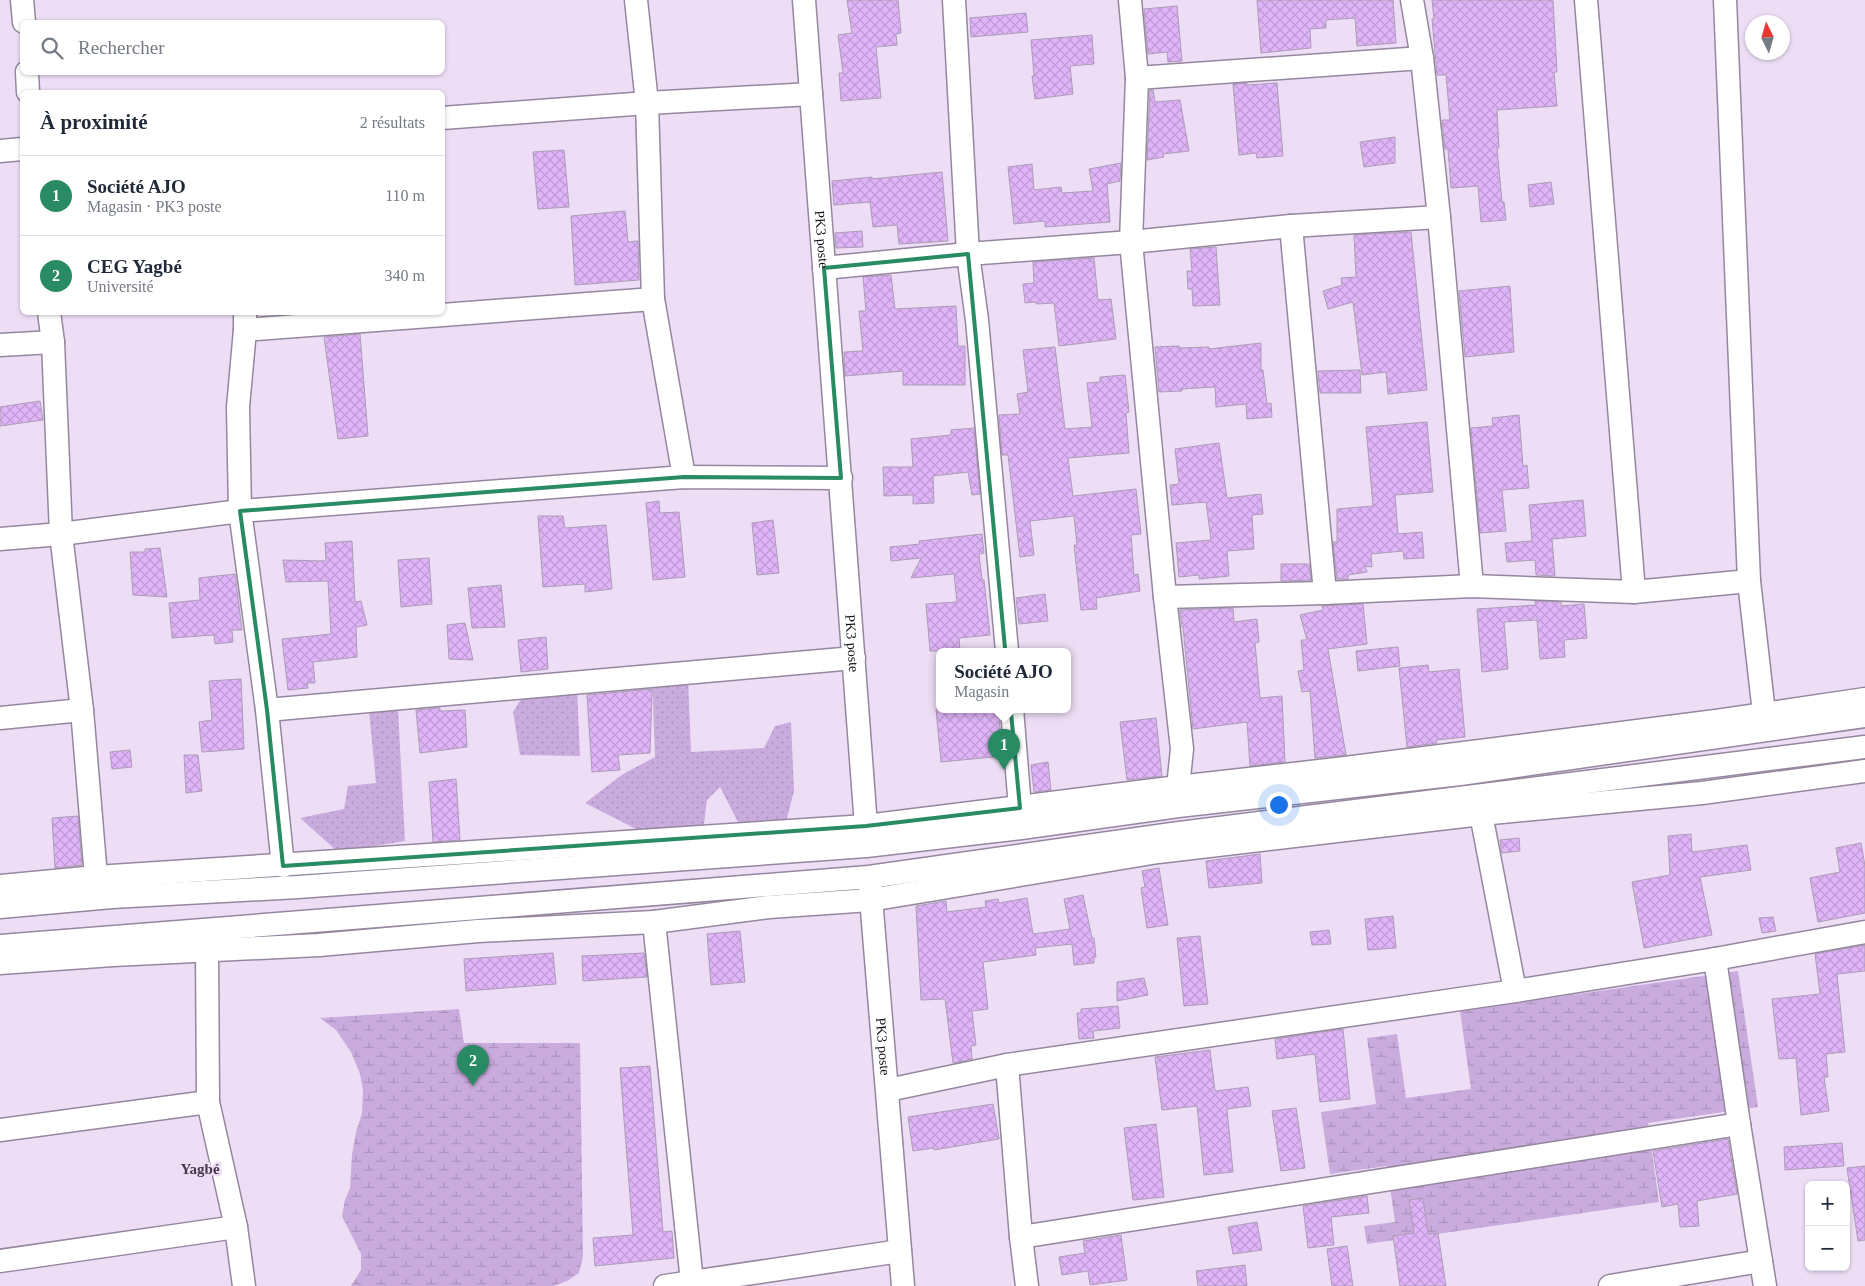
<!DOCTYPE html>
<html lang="fr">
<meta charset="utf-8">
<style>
body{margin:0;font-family:"Times New Roman",serif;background:#f2f2f3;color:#1f2937}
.controls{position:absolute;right:15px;bottom:15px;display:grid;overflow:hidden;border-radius:8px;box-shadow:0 1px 4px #0004}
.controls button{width:45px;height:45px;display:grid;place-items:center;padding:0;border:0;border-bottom:1px solid #e0e1e3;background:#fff;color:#1f2937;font:25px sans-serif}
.compass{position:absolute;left:1745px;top:15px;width:45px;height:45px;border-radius:50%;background:#fff;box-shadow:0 1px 4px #0004;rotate:355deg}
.you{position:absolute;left:1278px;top:804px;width:18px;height:18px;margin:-12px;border:4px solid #fff;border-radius:50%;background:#1a73e8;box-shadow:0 0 0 8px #1a73e833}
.badge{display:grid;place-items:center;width:32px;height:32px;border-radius:50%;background:#288b64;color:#fff;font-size:16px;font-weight:700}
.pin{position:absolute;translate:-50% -41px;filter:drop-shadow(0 1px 2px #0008)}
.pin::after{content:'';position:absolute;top:26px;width:18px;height:15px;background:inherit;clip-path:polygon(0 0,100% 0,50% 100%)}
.popup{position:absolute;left:936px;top:648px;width:135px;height:65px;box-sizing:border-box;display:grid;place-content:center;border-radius:8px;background:#fff;filter:drop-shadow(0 1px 4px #0005);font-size:16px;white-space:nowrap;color:#747a83}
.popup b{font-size:19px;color:#1f2937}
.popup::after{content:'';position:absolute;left:50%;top:100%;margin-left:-10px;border:10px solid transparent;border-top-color:#fff}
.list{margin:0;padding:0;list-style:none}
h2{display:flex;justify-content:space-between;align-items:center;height:65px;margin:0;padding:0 20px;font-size:21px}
h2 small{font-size:16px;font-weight:400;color:#747a83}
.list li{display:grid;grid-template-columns:32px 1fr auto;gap:15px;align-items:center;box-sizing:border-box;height:80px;padding:0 20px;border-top:1px solid #e0e1e3}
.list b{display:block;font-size:19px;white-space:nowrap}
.list p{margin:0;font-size:16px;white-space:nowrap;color:#747a83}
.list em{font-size:16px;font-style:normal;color:#747a83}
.icon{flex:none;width:28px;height:28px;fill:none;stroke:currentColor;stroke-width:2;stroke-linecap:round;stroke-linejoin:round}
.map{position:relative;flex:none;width:1865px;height:1286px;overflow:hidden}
.search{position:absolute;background:#fff;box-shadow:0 1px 4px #0004;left:20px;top:20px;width:425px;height:55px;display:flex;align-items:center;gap:12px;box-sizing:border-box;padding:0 18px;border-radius:8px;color:#747a83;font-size:19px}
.panel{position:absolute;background:#fff;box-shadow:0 1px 4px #0004;left:20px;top:90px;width:425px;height:225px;border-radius:8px}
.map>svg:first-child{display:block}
.grass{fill:url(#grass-dots)}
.wetland{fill:url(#wetland-marsh)}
.building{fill:url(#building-cross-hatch);stroke:#ac9db4}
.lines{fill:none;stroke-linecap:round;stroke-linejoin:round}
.minor-casing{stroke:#95879e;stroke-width:25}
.minor{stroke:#fff;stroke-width:22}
.marked{fill:none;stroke:#288b64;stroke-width:4;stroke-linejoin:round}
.labels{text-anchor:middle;stroke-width:5;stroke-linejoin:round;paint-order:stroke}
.street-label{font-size:14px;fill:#17121a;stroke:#eddef6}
.neighbourhood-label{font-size:15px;font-weight:bold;fill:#45394c;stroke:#eddef6}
</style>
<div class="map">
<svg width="1865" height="1286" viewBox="0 0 1865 1286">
<defs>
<pattern id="grass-dots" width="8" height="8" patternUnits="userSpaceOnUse" patternTransform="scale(1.25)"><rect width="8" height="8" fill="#caabdd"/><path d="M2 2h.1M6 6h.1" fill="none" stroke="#ad92bd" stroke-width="1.8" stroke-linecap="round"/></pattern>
<pattern id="wetland-marsh" width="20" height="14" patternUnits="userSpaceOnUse" patternTransform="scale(1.25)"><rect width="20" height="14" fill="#caabdd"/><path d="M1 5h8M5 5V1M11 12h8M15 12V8" fill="none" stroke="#ad92bd"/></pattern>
<pattern id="building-cross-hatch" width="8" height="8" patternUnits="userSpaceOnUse" patternTransform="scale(1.25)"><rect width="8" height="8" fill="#e0b4f9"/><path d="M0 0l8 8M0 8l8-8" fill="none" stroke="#bf9ad5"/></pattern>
</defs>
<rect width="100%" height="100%" fill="#eddef6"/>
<g class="grass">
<path d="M688 678 691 752 764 748 775 726 791 722 794 791 785 826 741 828 720 787 707 800 703 832 636 829 585 803 623 774 655 757 652 679Z"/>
<path d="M577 688 580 756 520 755 513 712 527 689Z"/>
<path d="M398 709 405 841 338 852 300 818 344 809 348 786 376 783 369 711Z"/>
</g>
<g class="wetland">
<path d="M1738 971 1758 1107 1648 1123 1659 1202 1367 1244 1364 1226 1395 1222 1387 1166 1330 1174 1321 1112 1376 1104 1367 1038 1397 1034 1406 1098 1471 1089 1460 1011Z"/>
<path d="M459 1009 464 1043H580L583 1256 579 1273 567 1281 553 1286H351L361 1270V1254L342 1216 345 1200 350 1188 352 1154 356 1132 362 1113 363 1091 360 1074 351 1052 336 1030 320 1018Z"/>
</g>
<g class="building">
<path d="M847 0H898L901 33 896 34 897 45 876 47 881 98 841 101 839 73H843L838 35 852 33Z"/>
<path d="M1257 0H1393L1396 43 1357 46 1355 18 1326 20V28L1310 29 1311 48 1261 53Z"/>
<path d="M1432 0H1553L1557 72H1554L1557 106 1497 110 1499 148H1497L1502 202H1504L1506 220 1481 222 1478 186 1451 188 1448 149H1445L1442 120H1450L1446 75H1437L1432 19H1434Z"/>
<path d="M1177 6 1182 61 1168 62 1167 52 1148 54 1144 9Z"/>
<path d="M1026 13 1028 32 971 37 970 18Z"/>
<path d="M1092 35 1094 64 1070 66 1073 94 1035 99 1032 76H1034L1031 40Z"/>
<path d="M1247 83V85L1277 83 1283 156 1257 158 1256 153 1239 155 1233 84Z"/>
<path d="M1150 90H1153L1155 102 1180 100 1189 151 1163 154 1164 157 1147 160Z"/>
<path d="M1395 137V163L1364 167 1360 142Z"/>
<path d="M564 150 569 207 538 209 533 152Z"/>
<path d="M1121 163 1120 181 1107 184 1110 222 1045 227V221L1014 224 1008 167 1032 164 1034 190 1061 187 1062 193 1093 191 1089 169Z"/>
<path d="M942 172 948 241 899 244 897 225 873 227 870 202 834 205 832 181 872 177V179Z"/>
<path d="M1551 182 1554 204 1530 207 1528 185Z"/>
<path d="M625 211 628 242 638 241 639 280 575 285 571 216Z"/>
<path d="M862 231 863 247 836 248 835 233Z"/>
<path d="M1411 232 1427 390 1388 394 1386 372 1362 375 1353 302 1328 309 1323 291 1342 285 1341 278 1356 277 1354 235Z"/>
<path d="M1216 247 1220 305 1193 306 1192 289H1188L1187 271H1192L1190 249Z"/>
<path d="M1094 258 1098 300 1111 299 1116 339 1059 346 1054 303 1036 304V302L1025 303 1023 284 1034 283 1033 262Z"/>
<path d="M891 275 895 309 956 306 958 346H965V385H903V371L845 376 844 352 863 351 859 311H866L863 277Z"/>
<path d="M1510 286 1514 352 1465 357 1459 291Z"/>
<path d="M360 334 368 436 338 439 324 337Z"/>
<path d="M1261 343V370H1263L1267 404 1271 403 1272 417 1247 419 1246 404 1216 407 1215 387 1182 389V391L1159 392 1155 347 1179 346V348L1209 347V349Z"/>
<path d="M1055 347 1065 429 1092 427 1087 383 1100 382V377L1125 375 1129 412 1126 413 1129 453 1068 458 1073 496 1136 489 1141 534 1131 535 1134 575 1138 574 1140 591 1096 598 1097 609 1081 610 1074 545H1077L1074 516 1030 521 1034 555 1020 557 1008 455H1002L999 415 1020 414 1017 394 1028 392 1023 350Z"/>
<path d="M1360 370 1361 393H1320L1318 371Z"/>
<path d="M40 401 43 420 0 426V407Z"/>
<path d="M1519 415 1523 466 1527 465 1529 488 1502 490 1506 531 1480 533 1471 428 1493 426 1492 418Z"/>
<path d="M1427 422 1433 492 1395 495 1398 534 1422 532 1424 558 1404 559 1403 551 1371 554 1372 567 1365 566 1367 572 1348 575V579H1337L1333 542H1337V509L1373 506 1366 427Z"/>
<path d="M974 428 980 494 972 495 968 472 933 476 934 503 913 504V495L884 496 883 467H913L911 439 951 435V430Z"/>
<path d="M1219 443 1227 498 1261 494 1263 514 1252 515 1254 549 1227 551 1229 576 1199 579V575L1179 577 1176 543 1211 540 1206 502 1172 505 1170 485 1179 484 1175 449Z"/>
<path d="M1583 500 1586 536 1552 539 1555 576 1536 575 1535 560 1507 562 1505 543 1532 541 1529 505Z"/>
<path d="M659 501 660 513 679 512 685 577 653 580 646 503Z"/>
<path d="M538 516H563L565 528 606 525 612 589 585 592V584L543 587Z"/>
<path d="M773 520 779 573 757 575 752 523Z"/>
<path d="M982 534 984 553 979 554 982 580H984L990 635 959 638 960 651H930L926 604 957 602 954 574 911 578 921 558 891 561 890 547 920 544 919 541Z"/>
<path d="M352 541 355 602 361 601 367 625 356 627 357 657 313 662 315 683H307L308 688 288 690 282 639 331 634 328 581 286 582 283 560 326 561 325 543Z"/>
<path d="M160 548 167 597 133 595 130 552H145V549Z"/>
<path d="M429 558 432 604 401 607 398 560Z"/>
<path d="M1281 564H1309L1311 580 1281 581Z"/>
<path d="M235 574 242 630H232L233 642 215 644 214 635 172 638 169 603 200 600 199 578Z"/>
<path d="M501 585 505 627 472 628 468 588Z"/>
<path d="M1045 594 1048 621 1019 624 1016 598Z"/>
<path d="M1535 601 1561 602V606L1584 604 1587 638 1564 640 1565 657 1540 659 1537 620 1504 622 1508 669 1482 672 1477 609 1536 605Z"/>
<path d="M1363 604 1367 644 1328 649 1346 755 1315 758 1310 691 1302 692 1298 671 1304 670 1301 640H1307L1300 615 1323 610 1322 606Z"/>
<path d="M1233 608 1234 622 1257 619 1259 642 1255 643 1260 698 1282 696 1285 762 1250 766 1247 722 1193 729 1183 627H1182L1180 610Z"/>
<path d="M465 623 473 660 449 659 447 625Z"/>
<path d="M546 637 548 669 521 672 518 640Z"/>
<path d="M1398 647 1400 666 1358 671 1356 651Z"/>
<path d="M1428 665 1429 672 1459 669 1465 737 1436 740 1437 743 1407 747 1399 668Z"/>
<path d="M241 679 244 749 202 752 199 722 212 720 209 681Z"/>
<path d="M652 689 650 753 618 755 620 770 592 772 587 695Z"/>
<path d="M440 708V711L465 710 467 747 420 753 416 710Z"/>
<path d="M936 709H998L1003 756 941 762Z"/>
<path d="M1156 718 1162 776 1127 780 1120 722Z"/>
<path d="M130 750 132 767 112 769 110 752Z"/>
<path d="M184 755H198L202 791 186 793Z"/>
<path d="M1048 762 1051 790 1034 792 1031 765Z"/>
<path d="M456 779 460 840 433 842 429 782Z"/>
<path d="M78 816 82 865 55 868 52 818Z"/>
<path d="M1691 834 1692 852 1747 845 1751 870 1700 877 1712 935 1644 948 1632 882 1670 875 1668 836Z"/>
<path d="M1519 838 1520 851 1502 853 1500 840Z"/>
<path d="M1861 843 1865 866V913L1818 922 1810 878 1840 872 1836 848Z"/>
<path d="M1260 854 1262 883 1209 888 1206 861Z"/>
<path d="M1159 868 1168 925 1147 928 1141 888 1145 887 1142 871Z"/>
<path d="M1083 895 1092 938H1094L1096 957H1094V963L1074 965 1072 944 1035 948 1036 955 983 962 988 1009 972 1011 976 1045 971 1046 972 1059 953 1063 945 999 921 1000 916 906 946 901 947 912 986 907 985 901 998 899 999 903 1027 898 1033 934 1070 929 1064 899Z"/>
<path d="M1393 916 1396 948 1368 950 1365 919Z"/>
<path d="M1773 917 1776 931 1762 933 1759 918Z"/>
<path d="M1329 930 1331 944 1312 945 1310 932Z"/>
<path d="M740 931 745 982 711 985 707 934Z"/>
<path d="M1200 936 1208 1004 1184 1006 1177 938Z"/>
<path d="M1865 945V971L1837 974 1845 1052 1826 1054 1828 1077H1824L1829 1111 1801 1115 1796 1058 1779 1059 1772 999 1820 994 1815 954Z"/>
<path d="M553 953 556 984 466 991 464 959Z"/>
<path d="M644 953 647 977 583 981 582 956Z"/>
<path d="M1144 978 1148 995 1117 1001V982Z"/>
<path d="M1118 1006 1120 1028 1093 1031 1094 1038 1079 1039 1077 1013H1081V1009Z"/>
<path d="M1343 1029 1350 1099 1320 1102 1315 1054 1277 1059 1275 1039Z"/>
<path d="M1210 1050 1215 1091 1248 1087 1251 1106 1227 1109 1233 1172 1204 1175 1197 1106 1162 1110 1155 1057Z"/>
<path d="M650 1066 663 1232 672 1231 674 1258 595 1266 593 1238 633 1235 620 1068Z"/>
<path d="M993 1104 999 1139 934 1150V1148L913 1151 908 1117Z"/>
<path d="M1296 1108 1305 1168 1281 1171 1272 1111Z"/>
<path d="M1156 1124 1164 1197 1133 1200 1124 1128Z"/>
<path d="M1728 1139 1737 1194 1697 1201 1699 1226 1680 1227 1678 1204 1662 1207 1653 1151Z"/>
<path d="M1842 1143 1844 1166 1785 1170 1784 1147Z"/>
<path d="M1865 1166V1240L1858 1241 1847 1168Z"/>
<path d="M1367 1196 1369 1213 1331 1217 1334 1245 1308 1248 1303 1206Z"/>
<path d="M1423 1198 1428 1234 1438 1233 1446 1286H1400L1393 1236 1414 1233 1409 1200Z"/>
<path d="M1257 1222 1262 1250 1233 1254 1228 1227Z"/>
<path d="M1121 1235 1127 1280 1090 1285 1088 1271 1062 1275 1059 1257 1085 1253 1083 1241Z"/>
<path d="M1347 1246 1353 1286H1332L1327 1249Z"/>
<path d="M1245 1265 1247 1286H1198L1196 1271Z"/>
</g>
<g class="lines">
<g class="minor-casing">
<g id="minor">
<path d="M22 0 24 22"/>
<path d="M636 0 647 103 653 299 684 477"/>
<path id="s1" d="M804 0 866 826V842"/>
<path d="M954 0 968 254 977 320 1007 651"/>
<path d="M1130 0 1137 78 1131 242 1165 597 1182 749 1178 787"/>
<path d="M1412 0 1422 58 1439 217 1472 586"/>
<path d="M1586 0 1634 592"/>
<path d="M1725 0 1749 581 1764 713"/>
<path d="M27 72 28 92"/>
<path d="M1137 78 1422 58"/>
<path d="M442 118 647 103 811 94"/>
<path d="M0 151 22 149"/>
<path d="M1291 226 1325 593"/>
<path d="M824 268 968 254 1131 242 1291 226 1439 217"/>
<path d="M49 312 53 342 61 534 82 710 96 877"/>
<path d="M245 312V330L238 407 240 511 267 710 283 866"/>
<path d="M245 330 653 299"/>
<path d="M0 345 53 342"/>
<path d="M0 539 61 534 240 511 684 477 841 478"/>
<path d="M1165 597 1325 593 1472 586 1634 592 1749 581"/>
<path d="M1012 709 1020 808"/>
<path d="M267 710 854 658"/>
<path d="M0 718 82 710"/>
<path d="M1481 814 1515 991"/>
<path d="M0 886 96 877 866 826 1178 787 1337 769 1716 721 1865 699"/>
<path id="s2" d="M870 886 903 1286"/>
<path d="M0 907 112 897 298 887 866 846 1021 828 1178 806 1460 774 1865 716"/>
<path d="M654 922 692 1282"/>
<path d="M0 946 869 877 1172 834 1865 747"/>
<path d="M207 950 208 1102 236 1227 244 1286"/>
<path d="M1715 959 1739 1124 1765 1286"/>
<path d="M0 963 113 955 319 945 478 931 654 922 769 907 870 900 1158 852 1481 814 1702 793 1865 771"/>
<path d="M1007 1065 1021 1237 1027 1286"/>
<path d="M888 1090 1007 1065 1515 991 1715 959 1865 932"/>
<path d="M0 1130 208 1102"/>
<path d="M1021 1237 1739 1124"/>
<path d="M0 1261 236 1227"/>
<path d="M665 1286 900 1251"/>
<path d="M1610 1286 1761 1261"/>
</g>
</g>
<use href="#minor" class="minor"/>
</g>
<path class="marked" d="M968 254 1020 808 866 826 283 866 267 710 240 511 684 477 841 478 824 268Z"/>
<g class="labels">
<g class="street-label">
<text dy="5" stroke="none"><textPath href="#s1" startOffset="240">PK3 poste</textPath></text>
<text dy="5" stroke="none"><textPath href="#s1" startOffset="645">PK3 poste</textPath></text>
<text dy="5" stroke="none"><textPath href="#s2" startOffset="161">PK3 poste</textPath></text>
</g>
<g class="neighbourhood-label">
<text x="200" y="1174">Yagbé</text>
</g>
</g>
</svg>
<div class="controls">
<button>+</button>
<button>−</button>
</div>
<svg class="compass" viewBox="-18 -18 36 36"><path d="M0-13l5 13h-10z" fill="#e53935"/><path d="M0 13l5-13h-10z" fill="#747a83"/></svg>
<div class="you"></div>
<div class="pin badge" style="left:1004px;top:770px">1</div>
<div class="popup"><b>Société AJO</b>Magasin</div>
<div class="pin badge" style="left:473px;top:1086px">2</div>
<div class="search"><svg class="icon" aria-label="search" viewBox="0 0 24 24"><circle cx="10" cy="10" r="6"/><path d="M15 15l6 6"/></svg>Rechercher</div>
<section class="panel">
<h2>À proximité<small>2 résultats</small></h2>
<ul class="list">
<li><span class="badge">1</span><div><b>Société AJO</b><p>Magasin · PK3 poste</p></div><em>110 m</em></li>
<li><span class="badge">2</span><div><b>CEG Yagbé</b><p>Université</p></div><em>340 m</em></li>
</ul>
</section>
</div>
